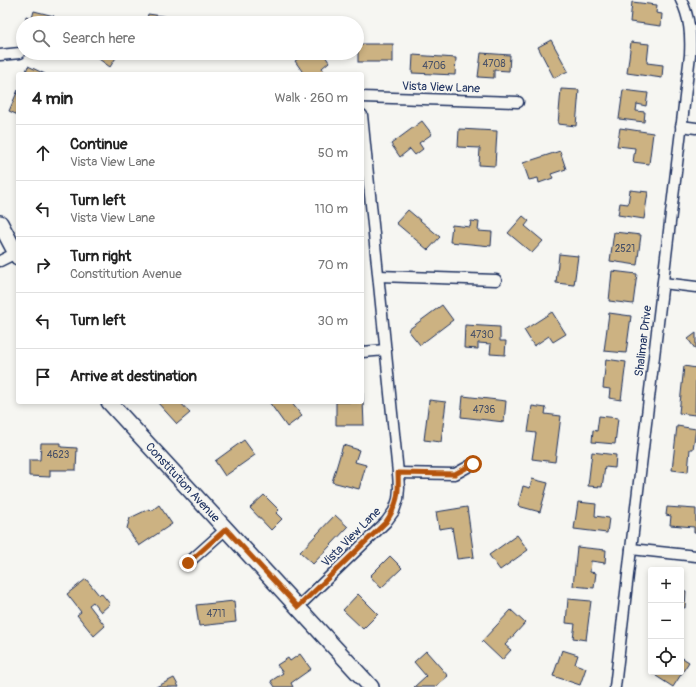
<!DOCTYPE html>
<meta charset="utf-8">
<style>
body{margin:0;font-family:Pangolin,sans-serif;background:#f2f2f2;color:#222}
.controls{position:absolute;right:12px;bottom:12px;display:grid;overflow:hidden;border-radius:4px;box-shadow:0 2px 6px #0003}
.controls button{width:36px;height:36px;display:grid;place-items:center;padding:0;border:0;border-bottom:1px solid #e0e0e0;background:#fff;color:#222;font:20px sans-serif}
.stop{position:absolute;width:12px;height:12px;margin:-9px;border:3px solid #b45309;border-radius:50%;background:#fff}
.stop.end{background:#b45309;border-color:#fff;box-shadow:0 1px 4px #0008}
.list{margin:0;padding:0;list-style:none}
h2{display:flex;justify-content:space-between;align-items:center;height:52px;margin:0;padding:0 16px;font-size:17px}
h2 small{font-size:13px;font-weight:400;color:#767676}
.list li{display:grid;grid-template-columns:26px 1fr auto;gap:12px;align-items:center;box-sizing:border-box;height:56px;padding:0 16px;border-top:1px solid #e0e0e0}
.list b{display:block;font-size:15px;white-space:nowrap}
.list p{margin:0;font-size:13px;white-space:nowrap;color:#767676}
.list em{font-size:13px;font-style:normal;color:#767676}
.icon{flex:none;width:22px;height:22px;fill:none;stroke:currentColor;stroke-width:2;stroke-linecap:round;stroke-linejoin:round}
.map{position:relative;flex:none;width:696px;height:687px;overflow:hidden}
.search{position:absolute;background:#fff;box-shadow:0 2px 6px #0003;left:16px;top:16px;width:348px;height:44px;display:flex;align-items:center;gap:10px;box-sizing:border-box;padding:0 14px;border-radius:22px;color:#767676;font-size:15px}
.panel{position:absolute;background:#fff;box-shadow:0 2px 6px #0003;left:16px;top:72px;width:348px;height:332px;border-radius:4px}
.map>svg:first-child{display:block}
.building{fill:#ccb282;stroke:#1b2f5e}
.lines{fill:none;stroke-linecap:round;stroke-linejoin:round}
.minor-casing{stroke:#1b2f5e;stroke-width:13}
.primary-casing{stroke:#1b2f5e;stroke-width:18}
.minor{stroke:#f6f6f2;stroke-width:10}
.primary{stroke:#f6f6f2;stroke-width:15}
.route{stroke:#b45309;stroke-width:5}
.labels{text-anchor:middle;stroke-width:4;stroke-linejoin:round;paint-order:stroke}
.number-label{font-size:10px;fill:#475067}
.street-label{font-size:12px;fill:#1b2f5e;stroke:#f6f6f2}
</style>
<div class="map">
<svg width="696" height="687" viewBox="0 0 696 687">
<rect width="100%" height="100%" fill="#f6f6f2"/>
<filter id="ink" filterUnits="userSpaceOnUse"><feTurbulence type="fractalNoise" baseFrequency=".025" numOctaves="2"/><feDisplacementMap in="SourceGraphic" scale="8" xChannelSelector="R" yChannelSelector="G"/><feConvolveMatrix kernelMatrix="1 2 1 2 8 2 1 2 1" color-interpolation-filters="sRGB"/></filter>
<g filter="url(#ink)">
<g class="building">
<path d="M632 2 657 5 656 13 662 14 661 26 630 22Z"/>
<path d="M34 11 54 16 52 23H25L26 16 32 18Z"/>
<path d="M148 14 177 18 176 23H146Z"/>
<path d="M237 19 254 20V23H237Z"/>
<path d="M551 40 568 71 554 78 538 47Z"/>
<path d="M631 42 649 44 647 63 663 65 662 78 627 73Z"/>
<rect x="358" y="44" width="35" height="18"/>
<path d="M92 53H119L110 67 92 54Z"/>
<path d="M306 53H323L329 62 322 68 326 74H304L295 61Z"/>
<path d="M481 53 510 55 509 71 494 70V78L478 77Z"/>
<path d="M413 55 456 58 455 75 412 73Z"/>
<path d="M28 66 45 74H25Z"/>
<path d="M561 89 579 90 576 126 558 124Z"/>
<path d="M18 90V115L9 111Z"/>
<path d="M623 90 648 93 646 106 637 104 636 111 645 112 644 122 619 119Z"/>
<path d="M422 121 432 134 419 143 423 149 415 155 410 149 400 157 391 144Z"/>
<path d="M620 128 653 133 649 164 633 162 635 148 617 146Z"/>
<path d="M459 129 497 131 495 166 479 165 480 148 458 147Z"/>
<path d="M560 151 566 169 551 174 553 178 539 183 538 178 529 180 523 163Z"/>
<path d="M630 190 648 192 644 219 618 215 620 203 628 204Z"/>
<path d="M408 210 440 237 428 250 396 223Z"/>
<path d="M523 216 529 221 525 226 543 241 532 253 508 233Z"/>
<path d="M471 221 479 222 478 231 492 232 491 246 450 242 452 225 470 227Z"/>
<path d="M614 232 641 235 637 265 610 261Z"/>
<path d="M559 254 578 256 574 285 556 283Z"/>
<path d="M612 271 637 274 633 304 609 301Z"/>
<path d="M442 305 453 320 420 345 408 330Z"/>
<path d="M552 312 566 334 553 342 549 336 534 346 524 330Z"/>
<path d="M609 313 631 316 626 353 604 351Z"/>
<path d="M465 325 500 327V341H506L505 355 490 354 491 344 478 343V349L464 348Z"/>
<path d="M696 333V350L688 339Z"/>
<path d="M606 359 626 362 621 400 609 398 610 389 603 388Z"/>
<path d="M684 366 696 368 695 415 679 413Z"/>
<path d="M362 376 364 425H336V402H362Z"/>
<path d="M463 396 506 401 504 422 461 417Z"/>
<path d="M429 400 446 402 441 442 424 440Z"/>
<path d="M157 402H180L190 413 177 424Z"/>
<path d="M269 402H291L302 416 287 427Z"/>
<path d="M532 406 546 408 545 414 561 416 555 462 532 459 536 433 528 432Z"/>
<path d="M599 416 618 418 615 444 592 442 593 430 597 431Z"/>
<path d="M677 426 696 429 693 449H690L688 472 672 470Z"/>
<path d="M244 440 255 455 225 476 215 461Z"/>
<path d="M41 443H61V447L77 448 76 470H50V477L29 476V460H40Z"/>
<path d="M343 445 359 450 355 462 366 465 359 489 332 482Z"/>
<path d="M592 452 616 455 615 468 605 467 602 487 588 486Z"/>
<path d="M532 479 548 483 540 512 518 506 523 486 530 488Z"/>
<path d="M264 495 279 510 276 513 282 519 271 530 250 508Z"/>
<path d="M578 502 596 504 595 516 609 518 607 533 574 529Z"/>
<path d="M159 505 172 524 139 546 127 528 130 518 149 509 151 511Z"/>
<path d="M467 507 474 557 457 559 452 527 439 529 436 512Z"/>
<path d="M667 507 696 509V533H694V527L670 525 671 516 666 515Z"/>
<path d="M335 515 348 527 313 564 300 552Z"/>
<path d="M517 535 528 550 500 570 489 555Z"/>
<path d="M577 547 606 550 605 563 591 561 590 572 596 573 594 588 573 586Z"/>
<path d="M390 556 402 568 381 588 370 576Z"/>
<path d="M86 579 99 595 101 593 110 604 101 612 93 602 89 605 105 626 94 636 77 615 81 612 67 594Z"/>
<path d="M681 590 686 591 685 608 681 607Z"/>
<path d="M358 594 378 614 363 629 343 610Z"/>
<path d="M568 599 591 601 586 640 573 638 575 624 566 623Z"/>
<path d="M234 601 236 622 199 626 196 605Z"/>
<path d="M511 610 525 623 505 645 511 650 502 660 482 641Z"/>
<path d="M562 650 578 655 575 664 586 668 580 685 553 676Z"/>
<path d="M426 651 448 676 435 687H414L426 676 414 662Z"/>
<path d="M300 654 311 669 291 683 293 687H275L271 681 283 673 277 665 288 658 290 661Z"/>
<path d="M681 657 689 662 673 687 656 676 658 672H681Z"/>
<path d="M174 678 179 687H156Z"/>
</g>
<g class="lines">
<g class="minor-casing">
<g id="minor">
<path d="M0 55 20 53"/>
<path d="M362 97 518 102"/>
<path d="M681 126 696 128"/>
<path d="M0 261 16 253"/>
<path d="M379 276 496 280"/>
<path d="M663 283 696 287"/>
<path d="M362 352 386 350"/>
<path d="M398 473 455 474 473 464"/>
<path d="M631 549 696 556"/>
<path d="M188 563 226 529"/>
<path d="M298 607 386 522 394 511 398 499 399 488 398 473 362 115"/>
<path d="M615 687 631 549 690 55C691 35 690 18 681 0"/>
</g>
</g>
<g class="primary-casing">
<g id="primary">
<path d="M0 223 18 257"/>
<path id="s1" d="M109 402 371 687"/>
</g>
</g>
<use href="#minor" class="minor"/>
<use href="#primary" class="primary"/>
</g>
</g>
<g class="lines" filter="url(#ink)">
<path class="route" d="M188 563 226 529 298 607 386 522C398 504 399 493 398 473L455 474 473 464"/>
</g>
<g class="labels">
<g class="number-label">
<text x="494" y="67">4708</text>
<text x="434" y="69">4706</text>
<text x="625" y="252">2521</text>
<text x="482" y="338">4730</text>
<text x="484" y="413">4736</text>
<text x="58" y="458">4623</text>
<text x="216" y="617">4711</text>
</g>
<g class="street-label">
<text transform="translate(441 87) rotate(2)" y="4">Vista View Lane</text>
<text transform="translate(643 341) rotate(-83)" y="4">Shalimar Drive</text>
<text dy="4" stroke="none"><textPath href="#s1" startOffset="109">Constitution Avenue</textPath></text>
<text transform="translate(351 537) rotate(-45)" y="4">Vista View Lane</text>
</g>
</g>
</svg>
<div class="controls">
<button>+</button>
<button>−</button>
<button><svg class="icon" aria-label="locate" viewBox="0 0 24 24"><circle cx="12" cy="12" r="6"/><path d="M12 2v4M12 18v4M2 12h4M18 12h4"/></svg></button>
</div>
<div class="stop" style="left:473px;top:464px"></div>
<div class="stop end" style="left:188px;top:563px"></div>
<div class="search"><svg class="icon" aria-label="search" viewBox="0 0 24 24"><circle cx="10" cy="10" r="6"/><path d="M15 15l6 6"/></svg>Search here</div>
<section class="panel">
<h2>4 min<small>Walk · 260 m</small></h2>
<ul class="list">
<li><svg class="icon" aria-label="ahead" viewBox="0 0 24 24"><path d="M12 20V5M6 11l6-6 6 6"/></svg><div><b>Continue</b><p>Vista View Lane</p></div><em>50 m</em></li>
<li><svg class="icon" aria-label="left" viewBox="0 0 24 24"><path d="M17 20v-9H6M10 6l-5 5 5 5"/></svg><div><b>Turn left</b><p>Vista View Lane</p></div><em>110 m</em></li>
<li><svg class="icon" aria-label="right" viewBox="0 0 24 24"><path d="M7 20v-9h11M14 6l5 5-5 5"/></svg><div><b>Turn right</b><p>Constitution Avenue</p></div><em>70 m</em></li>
<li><svg class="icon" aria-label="left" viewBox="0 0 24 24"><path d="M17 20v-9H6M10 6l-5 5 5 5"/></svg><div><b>Turn left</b></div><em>30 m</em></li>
<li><svg class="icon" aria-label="arrive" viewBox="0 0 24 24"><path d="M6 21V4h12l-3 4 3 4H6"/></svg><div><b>Arrive at destination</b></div></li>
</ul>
</section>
</div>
